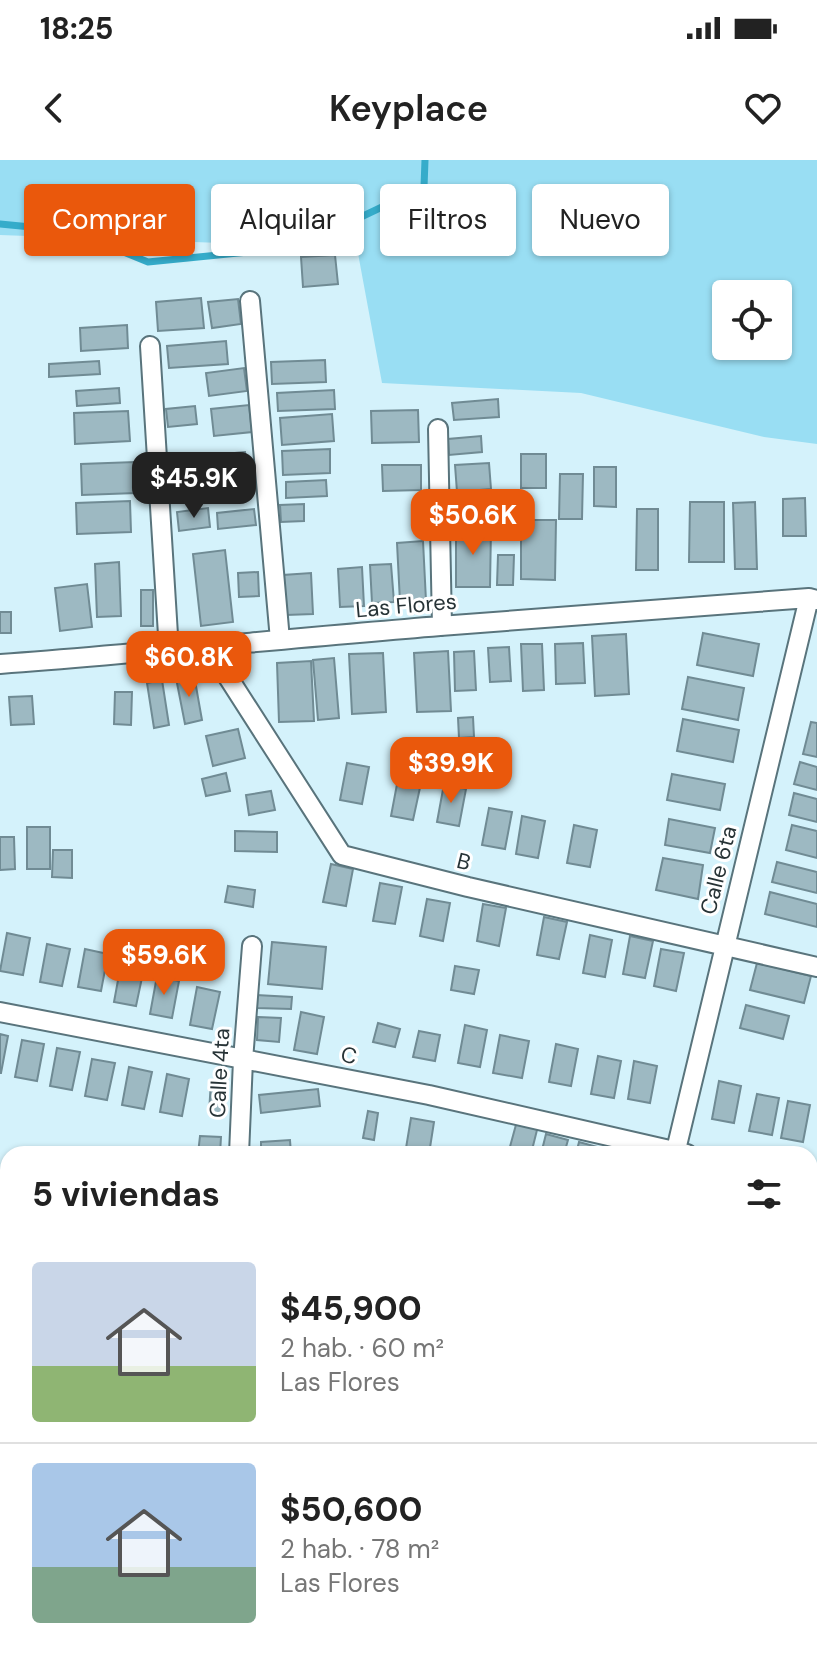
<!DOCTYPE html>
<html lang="es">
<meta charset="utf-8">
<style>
:root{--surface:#fff;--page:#f2f2f2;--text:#222;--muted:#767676;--line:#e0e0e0;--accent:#ea580c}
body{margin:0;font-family:"DM Sans",sans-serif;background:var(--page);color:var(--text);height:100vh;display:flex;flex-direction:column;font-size:30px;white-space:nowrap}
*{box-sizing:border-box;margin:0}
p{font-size:26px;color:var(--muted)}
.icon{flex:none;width:44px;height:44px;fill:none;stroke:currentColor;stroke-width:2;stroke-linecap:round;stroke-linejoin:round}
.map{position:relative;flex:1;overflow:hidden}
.details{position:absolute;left:0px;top:986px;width:818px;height:512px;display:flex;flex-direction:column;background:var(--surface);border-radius:24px 24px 0 0;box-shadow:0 2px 6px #0004}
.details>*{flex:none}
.banner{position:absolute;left:24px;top:24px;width:770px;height:72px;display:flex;gap:16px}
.buttons{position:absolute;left:712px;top:120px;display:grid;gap:16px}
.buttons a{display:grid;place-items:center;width:80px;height:80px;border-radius:8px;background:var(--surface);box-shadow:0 2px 6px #0004;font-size:40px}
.price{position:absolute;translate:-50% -68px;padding:0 18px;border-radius:16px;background:var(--accent);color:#fff;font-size:26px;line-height:52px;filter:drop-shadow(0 2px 4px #0008)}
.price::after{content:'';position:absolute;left:50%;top:48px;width:24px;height:18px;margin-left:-12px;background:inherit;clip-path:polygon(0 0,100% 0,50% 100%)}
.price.current{background:#222;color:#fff}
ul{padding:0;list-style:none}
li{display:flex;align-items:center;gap:24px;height:200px;padding:0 32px}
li+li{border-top:2px solid var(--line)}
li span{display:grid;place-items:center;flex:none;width:224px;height:160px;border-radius:8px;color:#555}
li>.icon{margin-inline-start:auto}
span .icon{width:96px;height:96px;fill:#fffc;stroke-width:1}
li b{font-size:34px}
h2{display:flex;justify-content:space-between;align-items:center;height:96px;padding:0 32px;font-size:34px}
.pill{padding:0 28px;border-radius:8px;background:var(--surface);box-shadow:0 2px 6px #0004;font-size:28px;line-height:72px}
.pill.current{background:var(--accent);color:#fff}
.status{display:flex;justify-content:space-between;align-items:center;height:56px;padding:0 40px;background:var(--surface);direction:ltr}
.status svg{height:22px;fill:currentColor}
header{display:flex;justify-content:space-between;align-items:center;height:104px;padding:0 32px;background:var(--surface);font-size:36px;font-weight:600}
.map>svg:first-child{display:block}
.green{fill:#99def3;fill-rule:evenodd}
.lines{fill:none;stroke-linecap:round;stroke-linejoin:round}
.stream{stroke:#35acca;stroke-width:7}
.building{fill:#9db9c2;stroke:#708b94;stroke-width:2}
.street-casing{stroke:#59747c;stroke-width:22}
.street{stroke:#fff;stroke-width:18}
.labels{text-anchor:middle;stroke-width:6;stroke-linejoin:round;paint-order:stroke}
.street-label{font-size:22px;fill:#273336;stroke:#fff}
</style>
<div class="status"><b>18:25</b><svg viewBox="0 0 49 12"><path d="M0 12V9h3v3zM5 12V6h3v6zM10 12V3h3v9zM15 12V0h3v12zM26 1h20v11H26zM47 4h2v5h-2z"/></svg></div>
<header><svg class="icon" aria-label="back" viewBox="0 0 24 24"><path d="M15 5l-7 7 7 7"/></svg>Keyplace<svg class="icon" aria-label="heart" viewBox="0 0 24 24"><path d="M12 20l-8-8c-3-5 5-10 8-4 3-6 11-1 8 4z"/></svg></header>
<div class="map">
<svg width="817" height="1498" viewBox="0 0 817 1498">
<rect width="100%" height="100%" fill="#d4f2fb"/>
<path class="green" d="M0,0H817V284L764,277L581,233L382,223L357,88L0,75ZM726,134H778V186H726Z"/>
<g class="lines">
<path class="stream" d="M0,64L72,71L148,102L298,87L424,27L425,0"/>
</g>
<path class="building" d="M335,95L338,124L303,127L301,97Z
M201,138L204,168L158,171L156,142Z
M238,139L241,164L212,168L208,142Z
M127,165L128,188L81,191L80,168Z
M226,181L228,204L169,208L167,186Z
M325,200L326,222L272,224L271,202Z
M99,201L100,214L49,217V204Z
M244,208L247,231L209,236L206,213Z
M119,228L120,243L77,246L76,231Z
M334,230L335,249L278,251L277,233Z
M498,239L499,257L454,260L452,243Z
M249,245L252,272L214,276L211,249Z
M195,246L197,264L168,267L166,249Z
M418,250L419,282L372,283L371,251Z
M128,251L130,281L75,284L74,253Z
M332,254L334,281L282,285L280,258Z
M481,276L482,292L449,295L448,279Z
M330,289V313L283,315L282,291Z
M245,292L246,303L214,307L213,295Z
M521,294H546V328H521Z
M135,302L136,333L82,335L81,304Z
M489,303L491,329L457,332L455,305Z
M382,305H421V330L383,331Z
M594,307H616V347L594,346Z
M248,312L251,338L222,341L218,316Z
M560,314H583L582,359H559Z
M204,318L205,328L177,332L176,321Z
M326,320L327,336L286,338V322Z
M805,338L806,376H783V339Z
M130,341L131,372L77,374L76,343Z
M690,342H724V402H689Z
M755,342L757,409H735L733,343Z
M304,344V361L281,362L280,345Z
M208,348L210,367L179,371L177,352Z
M254,349L256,365L218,369L217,353Z
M637,349H658V410H636Z
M521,360H556L555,420L521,419Z
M456,367L491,368L490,427H456Z
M423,381L426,441L400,442L397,383Z
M225,390L233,462L201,466L193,394Z
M498,395H514L513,425H497Z
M119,402L121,456L97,457L95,404Z
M391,404L394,442L372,443L370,405Z
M362,407L364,446L340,447L338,409Z
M258,412L259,436L239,437L238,413Z
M311,413L313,454L286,455L283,415Z
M87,424L92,467L60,471L55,428Z
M141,430H153V466H141Z
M0,452H11V473H0Z
M703,473L759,484L753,516L697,505Z
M626,474L629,534L595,536L592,476Z
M583,483L585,523L556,524L555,484Z
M521,484H542L544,530L523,531Z
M509,487L511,521L490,522L488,488Z
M448,491L451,551L417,552L414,493Z
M474,491L476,530L455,531L454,492Z
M383,493L386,552L352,554L349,494Z
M334,498L339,558L318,560L313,500Z
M311,501L314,561L279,562L277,503Z
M194,515L202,560L185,564L176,518Z
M688,517L744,528L738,560L682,549Z
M162,520L169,565L154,568L147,523Z
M115,532H132L131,565L114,564Z
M32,536L34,564L11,565L9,537Z
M473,557L474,577L459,578L458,558Z
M683,559L739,570L733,602L677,591Z
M811,562L817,563V597L803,594Z
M238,569L245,598L213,606L206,576Z
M800,602L817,607V630L794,624Z
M347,603L369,607L362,644L340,640Z
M226,613L230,631L206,636L202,619Z
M672,614L725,624L720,650L667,640Z
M398,619L421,623L413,660L391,656Z
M444,624L466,629L459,666L437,662Z
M271,631L275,650L249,655L246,635Z
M794,633L817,639V662L789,655Z
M489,648L512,652L505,689L482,685Z
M522,656L545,661L538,698L516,694Z
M669,659L715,668L710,693L665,685Z
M574,665L597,670L590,707L567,703Z
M792,665L817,671V698L786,690Z
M27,667H50V709H27Z
M235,671L277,672V692L235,691Z
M0,677H14L15,709L0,710Z
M53,690H72V718L52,717Z
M663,698L703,705L698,739L656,730Z
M777,702L817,712V733L772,722Z
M331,704L353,709L346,746L323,742Z
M380,723L402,727L395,764L373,761Z
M228,726L255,730L253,747L225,742Z
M770,732L817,744V767L765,754Z
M427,739L450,743L443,781L420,776Z
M483,744L506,748L499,786L477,781Z
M544,757L567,762L559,799L537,795Z
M7,773L30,778L23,815L0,811Z
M590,775L612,780L605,817L583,813Z
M630,776L653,781L645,818L623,814Z
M272,782L326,787L322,829L268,824Z
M47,784L70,789L62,826L40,822Z
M85,789L108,794L101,831L78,827Z
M661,789L684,793L676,831L654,826Z
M757,803L811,816L804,843L750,830Z
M121,804L144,808L136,846L114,842Z
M455,806L479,810L474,834L451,830Z
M157,816L179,821L172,858L150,854Z
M197,827L220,832L212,869L190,865Z
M256,835L292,837L291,849L256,848Z
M746,845L789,856L783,879L740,868Z
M301,852L324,857L317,894L294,890Z
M258,857L281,858L279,882L257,880Z
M378,863L400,869L395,887L373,882Z
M465,865L487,870L480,907L458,903Z
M419,871L440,875L435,901L413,897Z
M0,874L8,876L1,913H0Z
M500,875L529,881L522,918L493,913Z
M22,880L44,884L37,921L15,917Z
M556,884L578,889L571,926L549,922Z
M57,888L80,892L72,930L50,926Z
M598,896L621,901L614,938L591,934Z
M92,899L115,903L107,940L85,936Z
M634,901L657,906L650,943L628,939Z
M129,907L152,912L144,949L122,945Z
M167,914L189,919L182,956L160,952Z
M211,921L224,922L222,954L209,953Z
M719,921L741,926L734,963L712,959Z
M318,929L320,946L261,953L259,935Z
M757,934L779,938L772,975L749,971Z
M788,941L810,945L803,982L781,978Z
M368,951L378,953L374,980L363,978Z
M411,958L434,962L429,994H405Z
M517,961L538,966L531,994H508Z
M546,974L568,980L564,994H541Z
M200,976L221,977L220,994H198Z
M290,980L291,994H261V982Z
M579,982L608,990L607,994H576Z
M0,1015L8,1017V1072L6,1080L0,1079Z
M810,1056L817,1057V1096L810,1095Z
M810,1324H817V1419H810Z
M122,1490H179V1497Z
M229,1490H264V1498H229Z
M478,1490H547L559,1491L558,1498H478Z
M631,1490H661V1498H630Z
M687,1490H744L743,1498H686Z"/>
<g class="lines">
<defs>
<path id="street" d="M250,141L280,480
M150,186L169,491
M438,269L442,466
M208,486L342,695L468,727L817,807
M0,504C147,493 293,478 440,466C563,456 686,448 809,438L817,440
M0,852L429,935L687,994
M239,994L243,900L252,786
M675,994L809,438
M810,1026L817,1027
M0,1094L8,1096
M810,1299L817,1300
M213,1498V1490
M599,1498L600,1490"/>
</defs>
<use href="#street" class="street-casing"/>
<use href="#street" class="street"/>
</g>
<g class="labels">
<g class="street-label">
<text transform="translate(406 445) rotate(-5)" y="8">Las Flores</text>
<text transform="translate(464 701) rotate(14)" y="8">B</text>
<text transform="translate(718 710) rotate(-76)" y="8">Calle 6ta</text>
<text transform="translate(349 895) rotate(11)" y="8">C</text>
<text transform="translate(219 913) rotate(-87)" y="8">Calle 4ta</text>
</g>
</g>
</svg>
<div class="buttons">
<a><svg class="icon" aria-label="locate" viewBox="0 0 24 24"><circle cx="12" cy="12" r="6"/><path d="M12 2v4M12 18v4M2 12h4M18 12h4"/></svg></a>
</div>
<b class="price current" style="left:194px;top:360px">$45.9K</b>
<b class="price" style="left:473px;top:397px">$50.6K</b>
<b class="price" style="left:189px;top:539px">$60.8K</b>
<b class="price" style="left:451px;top:645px">$39.9K</b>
<b class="price" style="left:164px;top:837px">$59.6K</b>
<div class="banner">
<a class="pill current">Comprar</a>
<a class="pill">Alquilar</a>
<a class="pill">Filtros</a>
<a class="pill">Nuevo</a>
</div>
<section class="details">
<h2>5 viviendas<svg class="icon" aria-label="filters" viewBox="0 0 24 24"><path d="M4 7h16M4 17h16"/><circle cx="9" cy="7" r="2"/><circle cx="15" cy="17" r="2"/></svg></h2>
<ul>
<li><span style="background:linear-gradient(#c9d6e8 65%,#8fb573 0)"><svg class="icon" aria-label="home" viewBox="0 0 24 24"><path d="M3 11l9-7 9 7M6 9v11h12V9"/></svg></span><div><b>$45,900</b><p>2 hab. · 60 m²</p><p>Las Flores</p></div></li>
<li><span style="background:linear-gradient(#a9c7e8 65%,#7fa58c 0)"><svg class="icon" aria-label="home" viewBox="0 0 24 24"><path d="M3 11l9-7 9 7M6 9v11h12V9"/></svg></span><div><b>$50,600</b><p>2 hab. · 78 m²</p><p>Las Flores</p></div></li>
</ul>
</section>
</div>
